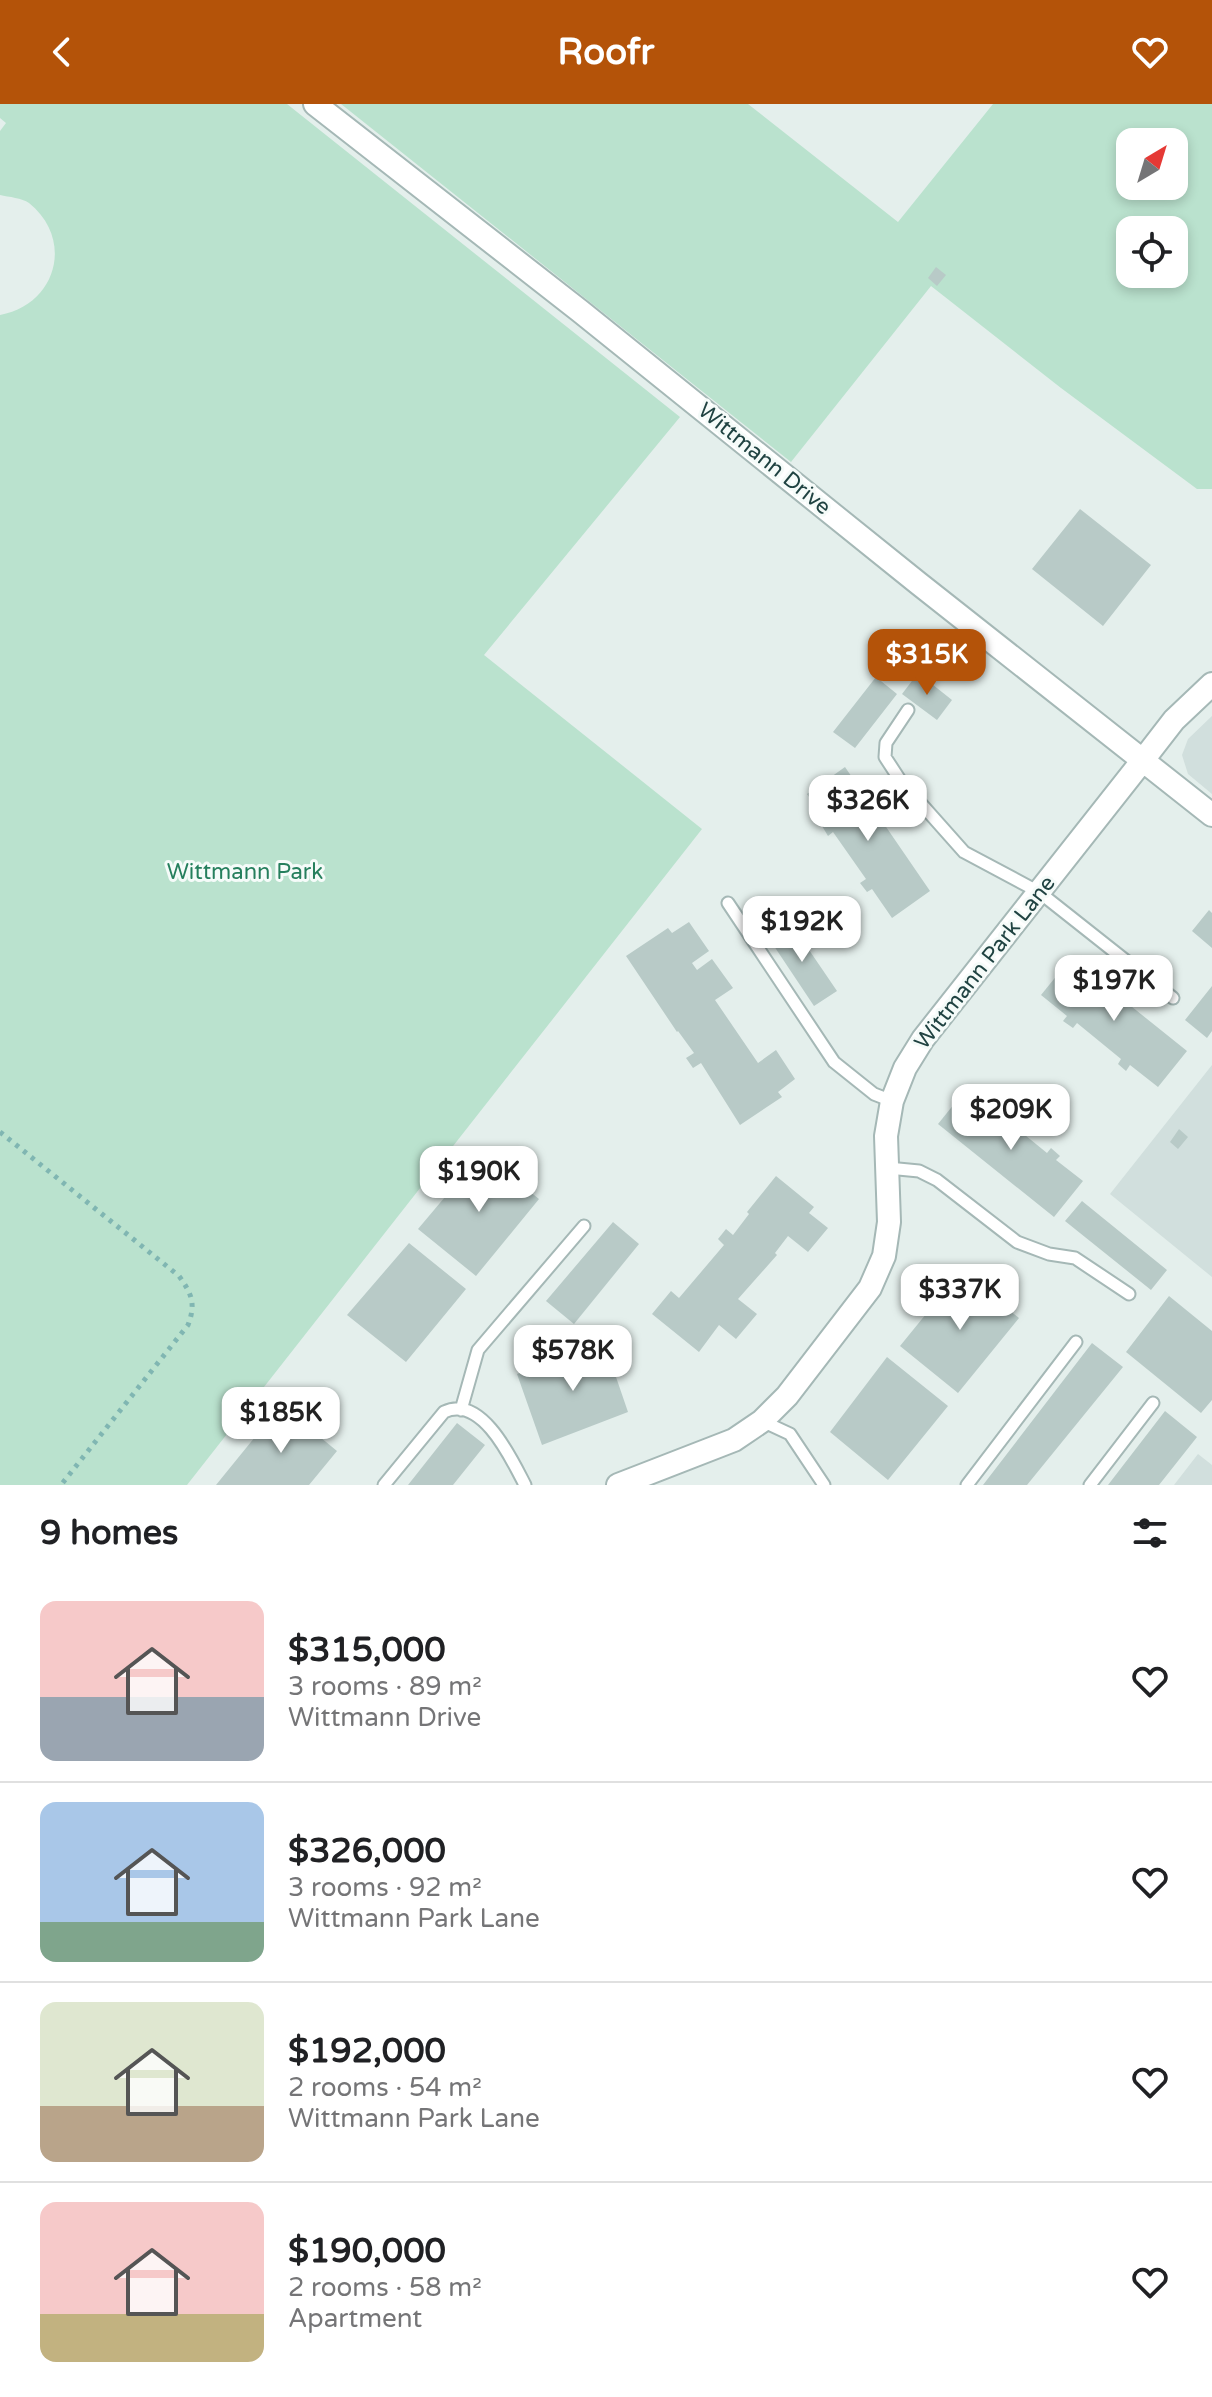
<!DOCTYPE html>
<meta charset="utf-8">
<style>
:root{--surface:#fff;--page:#f6f6f6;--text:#202124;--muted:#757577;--line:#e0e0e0;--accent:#b45309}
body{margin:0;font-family:"Varela Round",sans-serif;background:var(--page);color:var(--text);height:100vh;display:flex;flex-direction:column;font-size:30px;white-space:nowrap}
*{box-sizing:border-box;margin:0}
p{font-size:26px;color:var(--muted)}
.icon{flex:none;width:44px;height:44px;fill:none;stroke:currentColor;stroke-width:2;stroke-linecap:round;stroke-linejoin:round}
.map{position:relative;height:1381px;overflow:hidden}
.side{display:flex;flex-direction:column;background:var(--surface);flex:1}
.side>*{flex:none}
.needle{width:52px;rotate:38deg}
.controls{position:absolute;left:1116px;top:24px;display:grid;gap:16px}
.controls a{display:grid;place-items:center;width:72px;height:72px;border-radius:16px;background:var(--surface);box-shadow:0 4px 12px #0003;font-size:40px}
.price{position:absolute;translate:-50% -68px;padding:0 18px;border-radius:16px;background:#fff;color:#222;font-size:26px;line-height:52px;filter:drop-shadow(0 2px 4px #0008)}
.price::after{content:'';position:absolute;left:50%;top:48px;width:24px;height:18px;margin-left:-12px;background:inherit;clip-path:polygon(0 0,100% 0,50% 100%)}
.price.active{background:var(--accent);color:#fff}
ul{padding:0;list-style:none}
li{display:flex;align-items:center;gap:24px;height:200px;padding:0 40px}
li+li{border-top:2px solid var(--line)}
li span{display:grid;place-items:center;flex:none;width:224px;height:160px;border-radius:16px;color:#555}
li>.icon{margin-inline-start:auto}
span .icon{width:96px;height:96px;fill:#fffc;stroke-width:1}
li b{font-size:34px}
h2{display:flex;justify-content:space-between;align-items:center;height:96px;padding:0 40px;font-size:34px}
header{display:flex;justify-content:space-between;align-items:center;height:104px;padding:0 40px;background:var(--accent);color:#fff;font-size:36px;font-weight:800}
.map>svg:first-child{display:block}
.built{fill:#d1dfdd}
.green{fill:#bae2ce;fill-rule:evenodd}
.building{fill:#b8cac7}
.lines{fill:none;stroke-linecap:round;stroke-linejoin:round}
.service-casing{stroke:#a5b8b6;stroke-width:15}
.minor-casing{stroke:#a5b8b6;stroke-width:26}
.path{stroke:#80b6b2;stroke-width:5;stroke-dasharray:4 6;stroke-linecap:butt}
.service{stroke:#fff;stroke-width:11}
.minor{stroke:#fff;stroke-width:22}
.labels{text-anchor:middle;stroke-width:6;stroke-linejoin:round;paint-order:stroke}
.street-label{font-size:22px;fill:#204342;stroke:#f5fbf9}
.park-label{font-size:22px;fill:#257f5d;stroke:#f5fbf9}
</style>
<header><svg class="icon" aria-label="back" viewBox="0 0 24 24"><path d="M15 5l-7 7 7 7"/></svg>Roofr<svg class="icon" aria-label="heart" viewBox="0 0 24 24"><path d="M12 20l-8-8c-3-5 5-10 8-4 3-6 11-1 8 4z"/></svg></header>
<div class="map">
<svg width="1212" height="1381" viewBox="0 0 1212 1381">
<rect width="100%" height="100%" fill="#e4efec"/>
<path class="built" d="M1212,612V690L1188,670L1182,651L1188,635Z
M1212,961V1173L1110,1090Z
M1198,1350L1212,1361V1381H1174Z"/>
<path class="green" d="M0,0H287L680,313L484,551L702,725L187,1381H0V211C56,201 75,136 29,99C22,94 9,93 0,91V27L6,19L0,14Z
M341,0H748L898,118L993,0H1212V385H1197L1061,284L931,182L791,358ZM1130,38H1174V82H1130ZM1130,126H1174V170H1130Z"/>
<path class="building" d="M936,163L946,171L937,182L928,174Z
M1080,405L1151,461L1103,522L1032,465Z
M918,569L952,596L937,616L902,590Z
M876,573L897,590L855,644L833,628Z
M845,663L930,787L892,814L872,785L867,788L860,779L866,775L833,728L828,732L822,722L827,719L807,690Z
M1209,806L1212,809V844L1192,827Z
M689,818L709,847L692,859L697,866L712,855L733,884L715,896L758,959L776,946L795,975L778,988L782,993L740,1021L701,959L693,964L686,954L694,949L678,927L677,928L626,852L668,824L672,829Z
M790,818L837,887L814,902L768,833Z
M1071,854L1187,947L1158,983L1130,961L1126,967L1118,960L1121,955L1077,919L1073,924L1063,917L1067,912L1041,891Z
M1212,882V927L1207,934L1185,916Z
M967,984L994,1006L998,1001L1006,1008L1003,1013L1047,1049L1051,1044L1060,1052L1056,1056L1083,1077L1054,1113L938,1020Z
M1179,1025L1188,1033L1178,1045L1170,1038Z
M482,1049L539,1095L476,1172L418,1125Z
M776,1072L814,1103L809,1109L828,1124L808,1148L788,1132L775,1149L777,1151L738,1195L757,1210L736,1235L719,1221L699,1248L652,1210L671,1187L679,1194L724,1141L718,1135L726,1125L733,1131L749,1110L747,1108Z
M1082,1097L1167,1166L1151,1186L1065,1117Z
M613,1118L639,1140L574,1220L546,1197Z
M409,1139L466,1185L406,1258L347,1211Z
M961,1167L1019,1214L958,1289L900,1242Z
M1169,1192L1212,1227V1296L1201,1309L1126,1248Z
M604,1238L628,1308L542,1341L517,1270Z
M1092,1239L1123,1263L1027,1381H983Z
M887,1253L948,1302L888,1376L830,1328Z
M281,1301L337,1347L309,1381H216Z
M1165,1307L1197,1333L1159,1381H1108Z
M457,1319L485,1341L453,1381H408Z"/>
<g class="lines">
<defs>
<path id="service" d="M908,606L886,639L885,653L900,676L964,748L1039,788L1173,894
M728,799L834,958L874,990L892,997
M888,1064L919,1067L937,1076L1017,1138L1049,1150L1075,1154L1129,1190
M461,1306L478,1246L584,1122
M762,1317L790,1330L824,1381
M384,1381L444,1308C482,1290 512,1356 525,1381
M967,1381L1076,1238
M1090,1381L1153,1299"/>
<path id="minor" d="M315,0L580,207L918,479L1212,711
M618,1381L734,1336L762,1317L787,1292L870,1184L884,1152L889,1118L886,1032L892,997L905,964L923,935L1143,656L1174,616L1212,580"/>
</defs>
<use href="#service" class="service-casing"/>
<use href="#minor" class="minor-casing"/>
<path class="path" d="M0,1028L179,1172C192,1190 196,1200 188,1221L61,1381"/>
<use href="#service" class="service"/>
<use href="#minor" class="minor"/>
</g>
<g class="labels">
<g class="street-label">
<text transform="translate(765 354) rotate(39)" y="8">Wittmann Drive</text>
<text transform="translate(984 858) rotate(-52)" y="8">Wittmann Park Lane</text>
</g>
<g class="park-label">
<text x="245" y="775">Wittmann Park</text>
</g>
</g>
</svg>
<div class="controls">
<a><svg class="needle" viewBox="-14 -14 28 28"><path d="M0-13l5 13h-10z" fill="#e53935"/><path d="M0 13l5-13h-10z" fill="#757577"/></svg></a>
<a><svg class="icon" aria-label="locate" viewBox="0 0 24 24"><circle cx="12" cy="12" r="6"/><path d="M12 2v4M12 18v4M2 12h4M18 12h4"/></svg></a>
</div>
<b class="price active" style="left:927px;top:593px">$315K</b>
<b class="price" style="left:868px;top:739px">$326K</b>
<b class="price" style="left:802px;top:860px">$192K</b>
<b class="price" style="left:1114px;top:919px">$197K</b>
<b class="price" style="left:1011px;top:1048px">$209K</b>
<b class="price" style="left:479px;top:1110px">$190K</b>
<b class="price" style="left:960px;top:1228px">$337K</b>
<b class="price" style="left:573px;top:1289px">$578K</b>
<b class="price" style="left:281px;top:1351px">$185K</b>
</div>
<section class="side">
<h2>9 homes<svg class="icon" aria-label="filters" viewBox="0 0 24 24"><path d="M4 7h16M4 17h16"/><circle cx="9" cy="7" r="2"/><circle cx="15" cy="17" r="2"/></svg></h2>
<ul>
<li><span style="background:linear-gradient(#f6c9c9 60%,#9aa5b1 0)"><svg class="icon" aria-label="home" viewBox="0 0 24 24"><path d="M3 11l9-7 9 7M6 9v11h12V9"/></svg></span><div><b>$315,000</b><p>3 rooms · 89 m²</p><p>Wittmann Drive</p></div><svg class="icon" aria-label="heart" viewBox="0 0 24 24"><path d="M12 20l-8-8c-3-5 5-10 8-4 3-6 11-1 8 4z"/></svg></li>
<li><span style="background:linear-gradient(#a9c7e8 75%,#7fa58c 0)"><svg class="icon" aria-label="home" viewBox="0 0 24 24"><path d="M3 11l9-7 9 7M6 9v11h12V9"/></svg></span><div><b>$326,000</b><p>3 rooms · 92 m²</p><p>Wittmann Park Lane</p></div><svg class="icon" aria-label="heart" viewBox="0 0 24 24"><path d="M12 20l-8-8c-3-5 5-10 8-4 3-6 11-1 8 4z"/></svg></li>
<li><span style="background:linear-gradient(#dfe7d0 65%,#b9a48a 0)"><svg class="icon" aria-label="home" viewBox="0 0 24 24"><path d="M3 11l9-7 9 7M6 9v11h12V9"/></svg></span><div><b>$192,000</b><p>2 rooms · 54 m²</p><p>Wittmann Park Lane</p></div><svg class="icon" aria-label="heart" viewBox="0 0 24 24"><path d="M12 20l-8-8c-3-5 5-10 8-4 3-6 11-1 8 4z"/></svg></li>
<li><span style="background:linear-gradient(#f6c9c9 70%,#c2b280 0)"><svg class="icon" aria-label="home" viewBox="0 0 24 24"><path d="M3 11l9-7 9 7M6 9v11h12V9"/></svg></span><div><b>$190,000</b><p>2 rooms · 58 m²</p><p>Apartment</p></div><svg class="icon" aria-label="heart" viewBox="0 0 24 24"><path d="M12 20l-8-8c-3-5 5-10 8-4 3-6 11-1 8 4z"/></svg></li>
</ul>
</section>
